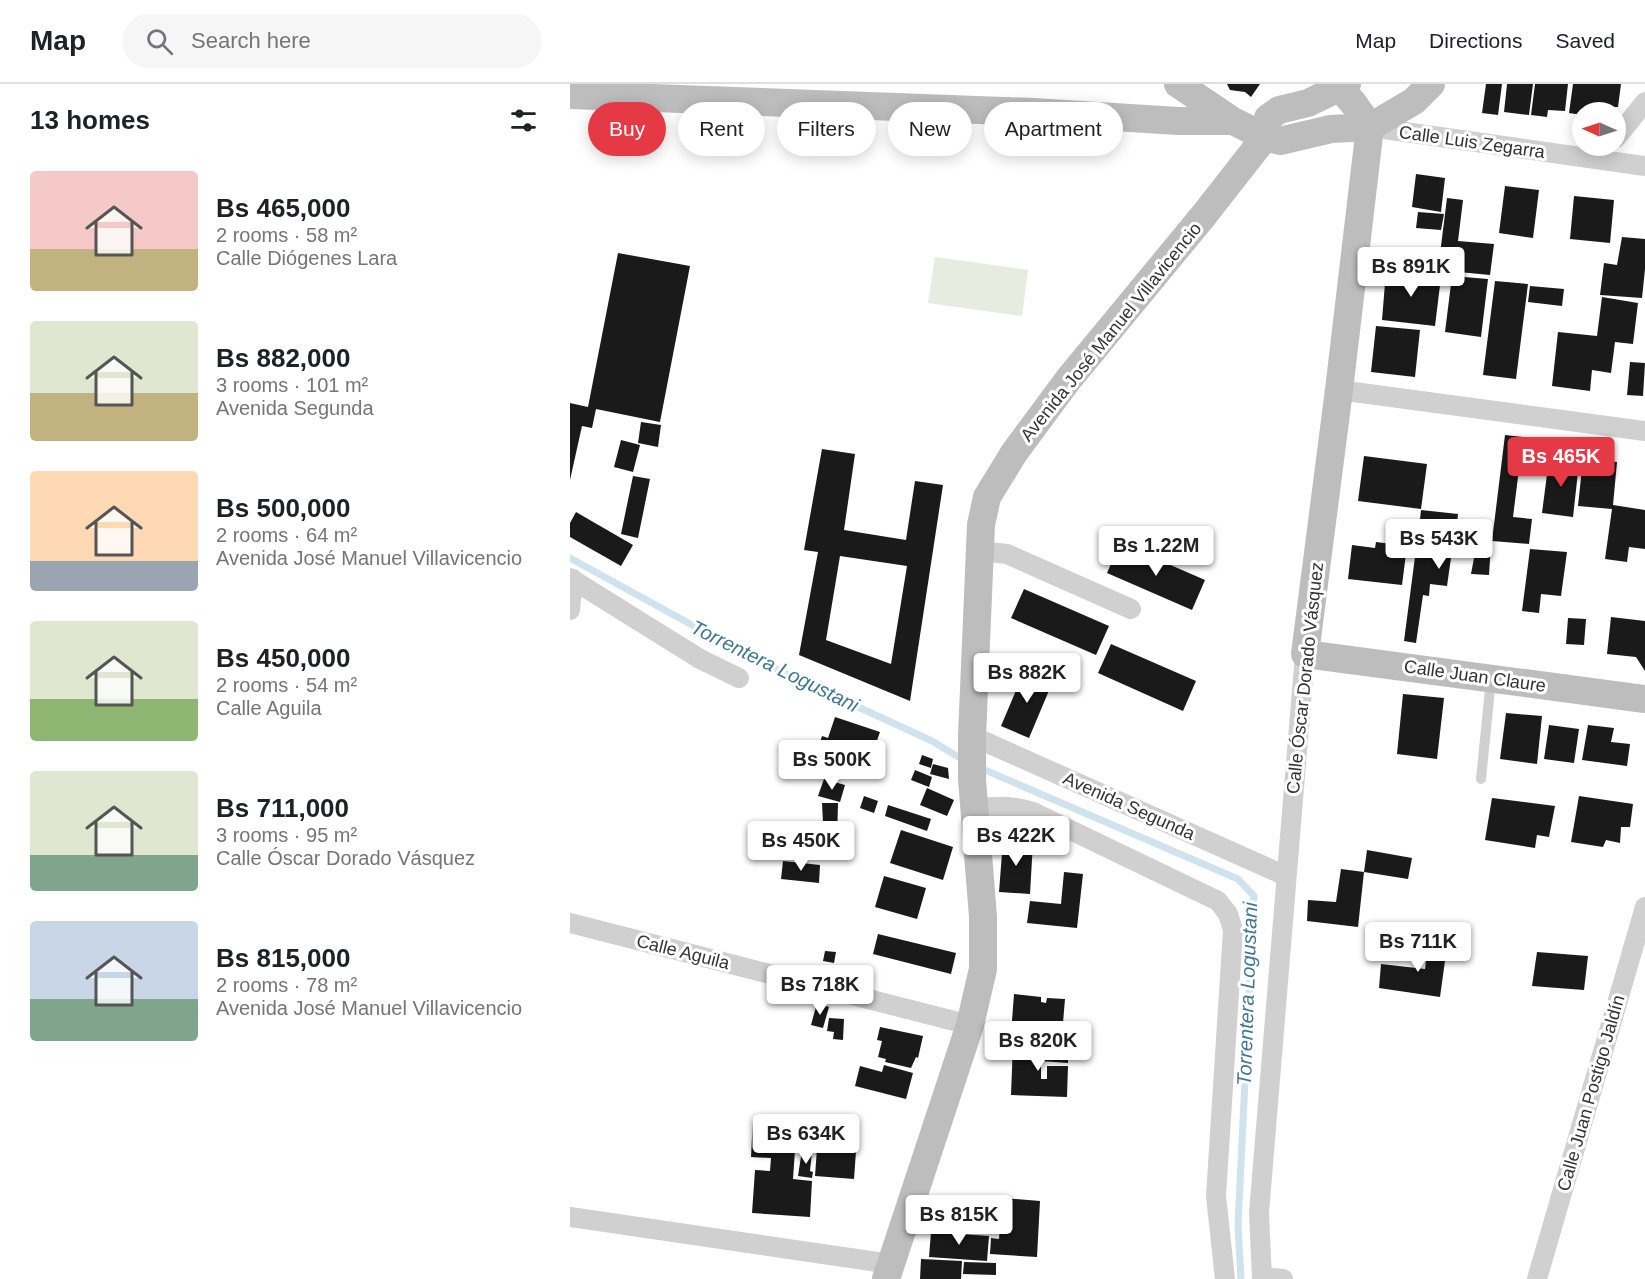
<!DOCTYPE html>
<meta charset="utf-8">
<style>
:root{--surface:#fff;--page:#f6f6f6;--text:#202124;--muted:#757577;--line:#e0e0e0;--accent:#e63946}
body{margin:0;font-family:Arial,sans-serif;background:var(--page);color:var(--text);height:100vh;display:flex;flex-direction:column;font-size:22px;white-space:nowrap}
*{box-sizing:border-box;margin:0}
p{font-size:20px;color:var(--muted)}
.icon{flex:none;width:33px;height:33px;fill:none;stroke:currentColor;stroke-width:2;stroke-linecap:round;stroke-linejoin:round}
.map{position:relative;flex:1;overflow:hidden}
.panel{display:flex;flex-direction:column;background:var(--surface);width:570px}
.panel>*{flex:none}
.top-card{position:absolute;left:18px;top:18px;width:570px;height:54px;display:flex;gap:12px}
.needle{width:39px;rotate:273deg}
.tools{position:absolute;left:1002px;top:18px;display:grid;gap:12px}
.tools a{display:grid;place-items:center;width:54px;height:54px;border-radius:50%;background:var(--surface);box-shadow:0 3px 15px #0003;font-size:30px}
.price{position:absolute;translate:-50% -51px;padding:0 14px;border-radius:6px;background:#fff;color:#222;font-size:20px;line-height:39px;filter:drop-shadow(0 2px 3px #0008)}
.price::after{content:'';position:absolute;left:50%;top:36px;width:18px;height:14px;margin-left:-9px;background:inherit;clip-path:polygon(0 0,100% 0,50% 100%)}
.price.current{background:var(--accent);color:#fff}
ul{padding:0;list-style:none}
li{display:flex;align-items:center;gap:18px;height:150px;padding:0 30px}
li span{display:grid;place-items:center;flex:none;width:168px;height:120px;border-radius:6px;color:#555}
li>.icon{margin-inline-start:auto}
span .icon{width:72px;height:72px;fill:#fffc;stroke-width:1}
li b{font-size:26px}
h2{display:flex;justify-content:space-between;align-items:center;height:72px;padding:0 30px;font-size:26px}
.chip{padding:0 21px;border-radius:27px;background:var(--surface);box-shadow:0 3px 15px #0003;font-size:21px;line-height:54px}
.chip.current{background:var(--accent);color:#fff}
header{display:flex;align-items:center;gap:36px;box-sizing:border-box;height:84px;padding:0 30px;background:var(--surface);border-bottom:2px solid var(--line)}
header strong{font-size:28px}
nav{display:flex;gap:33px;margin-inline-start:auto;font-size:21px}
.search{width:420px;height:54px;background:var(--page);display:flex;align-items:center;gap:15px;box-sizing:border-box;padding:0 21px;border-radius:33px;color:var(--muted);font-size:22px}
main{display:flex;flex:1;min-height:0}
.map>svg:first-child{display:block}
.green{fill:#e6ecdf}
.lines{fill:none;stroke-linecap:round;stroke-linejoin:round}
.stream{stroke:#cfe2ee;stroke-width:7}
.building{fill:#1a1a1a;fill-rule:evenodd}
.lane{stroke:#d0d0d0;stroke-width:10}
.street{stroke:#d0d0d0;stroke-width:20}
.secondary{stroke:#bdbdbd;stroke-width:28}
.labels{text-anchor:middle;stroke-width:6;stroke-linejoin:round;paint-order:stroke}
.street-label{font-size:18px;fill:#333;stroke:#fff}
.water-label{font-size:20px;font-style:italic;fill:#3f7597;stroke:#fff}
</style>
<header>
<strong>Map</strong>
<div class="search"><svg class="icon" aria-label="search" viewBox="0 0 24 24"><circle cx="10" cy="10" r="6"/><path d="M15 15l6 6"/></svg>Search here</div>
<nav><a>Map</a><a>Directions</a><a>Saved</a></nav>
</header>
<main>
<section class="panel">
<h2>13 homes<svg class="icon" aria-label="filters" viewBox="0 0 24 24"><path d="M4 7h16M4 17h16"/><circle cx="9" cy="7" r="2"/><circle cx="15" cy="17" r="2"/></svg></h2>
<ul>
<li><span style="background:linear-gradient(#f6c9c9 65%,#c2b280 0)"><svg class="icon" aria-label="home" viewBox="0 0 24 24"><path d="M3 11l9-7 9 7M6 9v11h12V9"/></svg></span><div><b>Bs 465,000</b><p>2 rooms · 58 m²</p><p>Calle Diógenes Lara</p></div></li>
<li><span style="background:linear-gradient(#dfe7d0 60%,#c2b280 0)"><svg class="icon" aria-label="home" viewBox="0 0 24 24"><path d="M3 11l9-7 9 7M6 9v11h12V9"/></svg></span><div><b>Bs 882,000</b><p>3 rooms · 101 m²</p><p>Avenida Segunda</p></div></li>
<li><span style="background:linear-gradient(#ffd9b3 75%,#9aa5b1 0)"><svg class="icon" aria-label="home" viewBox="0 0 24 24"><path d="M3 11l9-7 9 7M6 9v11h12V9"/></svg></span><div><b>Bs 500,000</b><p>2 rooms · 64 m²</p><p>Avenida José Manuel Villavicencio</p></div></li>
<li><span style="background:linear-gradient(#dfe7d0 65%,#8fb573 0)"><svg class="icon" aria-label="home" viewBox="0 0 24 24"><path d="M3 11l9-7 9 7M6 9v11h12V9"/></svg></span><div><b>Bs 450,000</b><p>2 rooms · 54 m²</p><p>Calle Aguila</p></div></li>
<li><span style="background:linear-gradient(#dfe7d0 70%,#7fa58c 0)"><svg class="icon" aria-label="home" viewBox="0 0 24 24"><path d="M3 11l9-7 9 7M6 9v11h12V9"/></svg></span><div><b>Bs 711,000</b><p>3 rooms · 95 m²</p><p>Calle Óscar Dorado Vásquez</p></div></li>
<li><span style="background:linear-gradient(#c9d6e8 65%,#7fa58c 0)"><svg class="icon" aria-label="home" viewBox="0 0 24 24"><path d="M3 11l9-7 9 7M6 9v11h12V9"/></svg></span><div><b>Bs 815,000</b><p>2 rooms · 78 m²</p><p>Avenida José Manuel Villavicencio</p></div></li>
</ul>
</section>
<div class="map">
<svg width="1075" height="1195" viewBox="0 0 1075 1195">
<rect width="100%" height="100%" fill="#fff"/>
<path class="green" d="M365,173L458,186L452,232L358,219Z"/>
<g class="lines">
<path class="stream" d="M0,474L184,575L362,657L395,677
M408,683L668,795L684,812L668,1141L671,1195"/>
</g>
<path class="building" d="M657,0H690L681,13L675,8L660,6Z
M916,0H932L928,31L912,29Z
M937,0H963L959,31L934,28Z
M965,0H998L995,27L978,26L977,33L961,31Z
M1003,0H1051L1048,23H1038L1037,28H1012V31L999,29Z
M846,90L875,94L871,128L842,123Z
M935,102L969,106L963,154L929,149Z
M1004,112L1044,116L1040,159L1000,155Z
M877,114L893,116L888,157L924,160L920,191L868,186Z
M848,128L874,130L871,146L846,144Z
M1052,153L1075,155V185L1072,214L1030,211L1034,179L1047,181Z
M818,164L868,169L866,187L817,182Z
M48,169L120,182L90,338L26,325L22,344L12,342L0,396V319L18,323Z
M816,187L871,193L865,242L812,236Z
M882,192L918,195L911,253L875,248Z
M925,197L958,200L946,295L913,291Z
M960,202L994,205L992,222L958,218Z
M1032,213L1068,219L1063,260L1045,258L1041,289L1022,286L1020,307L982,302L988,248L1027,252Z
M806,242L850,246L845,293L801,288Z
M1060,278L1075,279L1073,312L1057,311Z
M71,338L91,341L88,363L68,359Z
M935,351L953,353L943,433L962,435L959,460L922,457Z
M51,356L70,361L63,388L44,383Z
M252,365L285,370L274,446L336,456L345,397L373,401L340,617L229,571L248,468L234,466ZM270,472L337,482L321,580L256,556Z
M794,372L857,380L851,425L788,417Z
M979,375L1009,379L1003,433L972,429Z
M1013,375L1047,378L1043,421L1075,426V465L1059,463L1057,478L1035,475L1042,425L1008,422Z
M63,392L80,395L68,454L51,450Z
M851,426L888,430L886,449L849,445Z
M6,428L63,461L51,482L0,453V439Z
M848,450L921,459L919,491L901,490L904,474L883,472V460L877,502L860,500L859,512L853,511L846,559L834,557Z
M806,458L837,462L832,501L778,495L782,461L805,464Z
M550,459L635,496L622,526L537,489Z
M960,465L997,468L991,512L971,510L969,529L952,527Z
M454,505L539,542L526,571L441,534Z
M1041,533L1075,537V587L1066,573L1037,570Z
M998,534L1016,535L1014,561L996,560Z
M541,560L626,597L613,627L528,589Z
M455,585L483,597L459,654L431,642Z
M833,610L874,614L867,675L827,670Z
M936,629L972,632L967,680L930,675Z
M265,633L310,648L303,668L300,667L297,674L304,676L302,683L248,665L252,652L258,654Z
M979,641L1009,645L1004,679L974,675Z
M1018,641L1044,644L1041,658L1060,660L1057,682L1012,676Z
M352,671L363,675L361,684L349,680Z
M363,680L378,684L379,695L360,690Z
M345,686L362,693L359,703L341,696Z
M254,695L275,701L270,718L248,712Z
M357,704L384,716L377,732L350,721Z
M294,712L308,717L304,729L290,724Z
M1009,712L1063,720L1060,743H1051L1050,759L1036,756L1033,763L1001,758Z
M922,714L985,722L979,753L967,751L965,764L915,756Z
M252,719H268L267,757L254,758Z
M318,721L361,735L357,747L315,732Z
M331,746L383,763L373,796L320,779Z
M433,756L463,758L460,810L429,808Z
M797,766L842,774L838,795L794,788Z
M213,777L250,781L249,799L211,795Z
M771,785L794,788L788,843L737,837L738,816L766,818Z
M494,788L513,790L507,844L457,839L460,817L491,820Z
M314,792L356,804L347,835L305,823Z
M308,850L386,869L381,890L303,870Z
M859,853L878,855L870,913L809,904L811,880L855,885Z
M255,867L266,868L264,879L253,877Z
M967,868L1018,872L1014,906L962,902Z
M444,910L471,913V918L476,919L477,914L495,915L493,939H498L496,960L453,956V951L441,950Z
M247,919L259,923L253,944L241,941Z
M259,934L274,935L273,956L263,955L264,948L257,947Z
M310,943L353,952L348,974L346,973L341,984L315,978L316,975L308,973L312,957L307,956Z
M443,959H461L460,965L498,966V979L471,977V995H477V982H498L497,1013L441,1011Z
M314,981L343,989L336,1015L285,1002L290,982L312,988Z
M183,1034L227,1037L223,1095L242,1097L240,1133L182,1129L185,1086L200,1087L201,1074L181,1073Z
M248,1050L287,1053L284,1095L245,1092Z
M232,1066L242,1067L240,1087L243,1088L242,1094L228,1092Z
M432,1114L470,1117L467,1173L420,1170L421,1154L429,1155Z
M373,1119L430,1122L429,1142L425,1141L424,1150L371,1148Z
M361,1148L419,1152L417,1177L359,1173Z
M351,1175L392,1177L391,1195H350Z
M394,1178L426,1179V1191L393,1190Z"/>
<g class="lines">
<path class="lane" d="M911,695L921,595"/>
<path class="street" d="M800,43L1075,82
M1046,54L1075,18
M769,306L1075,347
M410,467L437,470L561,525
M0,494L130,575L169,594
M0,526L3,495
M402,652L716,792
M405,725C426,722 442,721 463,728L648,817L658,830L663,846L646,1112L655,1195
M0,839L400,941
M0,1133L321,1180
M693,1193L713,1195
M692,1195L689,1129L735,570
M967,1195L1075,823"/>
<path class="secondary" d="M608,0L663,37L695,53L710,57L761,45L800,43L844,17L861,0
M771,5L784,20L800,43L769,306L735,570L1075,615
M0,11L464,28L608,37H663
M316,1195L400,941L413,885V833L402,695V652L411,441L417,413L444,369L498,296L634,131L695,53L698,34L709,26L738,19L777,0"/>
</g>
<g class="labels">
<g class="street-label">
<text transform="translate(902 58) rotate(8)" y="6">Calle Luis Zegarra</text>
<text transform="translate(541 248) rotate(-51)" y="6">Avenida José Manuel Villavicencio</text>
<text transform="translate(905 592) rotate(8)" y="6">Calle Juan Claure</text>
<text transform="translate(735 594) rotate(-84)" y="6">Calle Óscar Dorado Vásquez</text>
<text transform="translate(559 722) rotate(24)" y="6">Avenida Segunda</text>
<text transform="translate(113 868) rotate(14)" y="6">Calle Aguila</text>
<text transform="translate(1021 1009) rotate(-74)" y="6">Calle Juan Postigo Jaldín</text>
</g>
<g class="water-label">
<text transform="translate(205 582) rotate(26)" y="7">Torrentera Logustani</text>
<text transform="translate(677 910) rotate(-88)" y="7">Torrentera Logustani</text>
</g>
</g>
</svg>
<div class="tools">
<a><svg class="needle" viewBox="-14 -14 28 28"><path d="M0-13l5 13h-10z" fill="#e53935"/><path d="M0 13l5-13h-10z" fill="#757577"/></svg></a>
</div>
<b class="price" style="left:841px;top:214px">Bs 891K</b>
<b class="price current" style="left:991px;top:404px">Bs 465K</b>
<b class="price" style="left:869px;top:486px">Bs 543K</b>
<b class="price" style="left:586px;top:493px">Bs 1.22M</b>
<b class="price" style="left:457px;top:620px">Bs 882K</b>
<b class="price" style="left:262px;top:707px">Bs 500K</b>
<b class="price" style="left:446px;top:783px">Bs 422K</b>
<b class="price" style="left:231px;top:788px">Bs 450K</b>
<b class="price" style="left:848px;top:889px">Bs 711K</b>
<b class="price" style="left:250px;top:932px">Bs 718K</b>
<b class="price" style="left:468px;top:988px">Bs 820K</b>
<b class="price" style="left:236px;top:1081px">Bs 634K</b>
<b class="price" style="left:389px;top:1162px">Bs 815K</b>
<div class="top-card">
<a class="chip current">Buy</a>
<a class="chip">Rent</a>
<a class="chip">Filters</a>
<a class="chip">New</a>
<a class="chip">Apartment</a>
</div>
</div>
</main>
